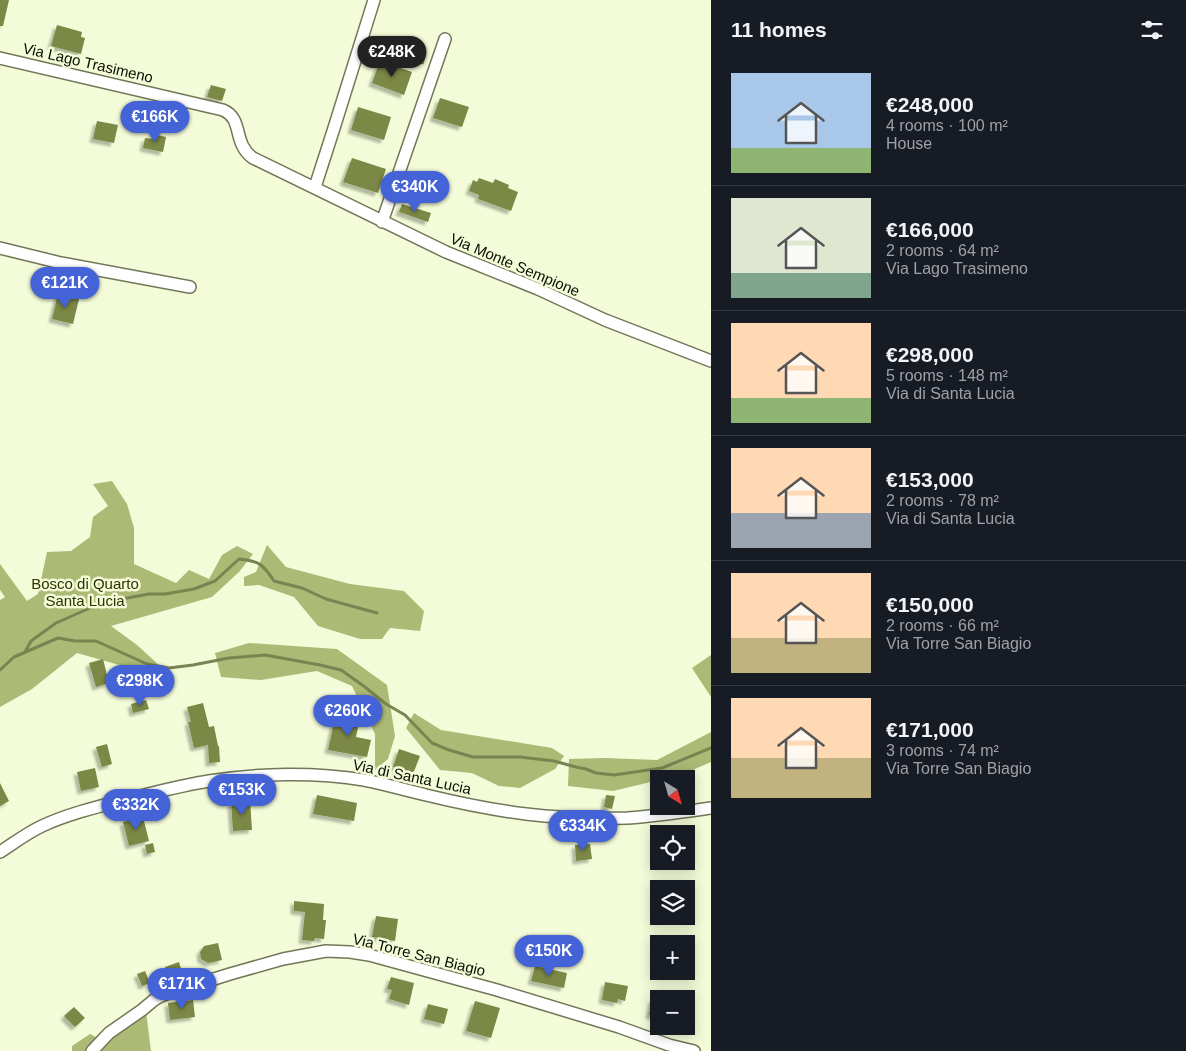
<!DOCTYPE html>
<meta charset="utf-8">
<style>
:root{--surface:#171b24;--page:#20242c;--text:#f1f3f6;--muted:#9ea1a6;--line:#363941;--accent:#4463d6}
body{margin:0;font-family:Arial,sans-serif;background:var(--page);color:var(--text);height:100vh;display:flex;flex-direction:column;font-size:19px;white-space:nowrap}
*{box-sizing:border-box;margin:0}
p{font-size:16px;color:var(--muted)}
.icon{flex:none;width:28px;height:28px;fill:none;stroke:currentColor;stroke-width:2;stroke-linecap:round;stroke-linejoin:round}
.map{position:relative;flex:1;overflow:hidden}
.panel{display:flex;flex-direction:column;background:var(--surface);width:475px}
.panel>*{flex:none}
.needle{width:32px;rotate:143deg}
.tools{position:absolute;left:650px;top:770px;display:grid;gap:10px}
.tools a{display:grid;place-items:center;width:45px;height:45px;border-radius:0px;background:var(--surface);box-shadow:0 2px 12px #0003;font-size:25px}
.price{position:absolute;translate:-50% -42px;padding:0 11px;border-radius:18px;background:var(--accent);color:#fff;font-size:16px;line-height:32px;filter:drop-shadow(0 1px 2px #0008)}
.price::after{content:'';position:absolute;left:50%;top:30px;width:15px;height:11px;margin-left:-8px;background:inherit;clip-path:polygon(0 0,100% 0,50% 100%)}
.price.on{background:#222;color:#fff}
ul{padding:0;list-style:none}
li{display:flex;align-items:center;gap:15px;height:125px;padding:0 20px}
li+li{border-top:1px solid var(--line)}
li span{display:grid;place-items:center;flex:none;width:140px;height:100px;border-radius:0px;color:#555}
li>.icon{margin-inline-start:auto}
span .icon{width:60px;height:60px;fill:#fffc;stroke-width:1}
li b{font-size:21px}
h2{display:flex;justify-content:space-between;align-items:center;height:60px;padding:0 20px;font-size:21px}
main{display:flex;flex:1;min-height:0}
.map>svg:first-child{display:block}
.forest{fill:#acba76}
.water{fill:#a9b773;stroke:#7a8451}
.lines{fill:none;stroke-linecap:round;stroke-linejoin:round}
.stream{stroke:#7a8451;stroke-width:3}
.building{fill:#7b8845;filter:url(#shadow)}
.minor-casing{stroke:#707858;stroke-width:14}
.minor{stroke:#fff;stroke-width:11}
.labels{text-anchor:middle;stroke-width:5;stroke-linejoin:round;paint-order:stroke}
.street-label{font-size:15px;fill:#0b0e03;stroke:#f3fbd8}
.park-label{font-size:15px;fill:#2c3400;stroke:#f3fbd8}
</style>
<main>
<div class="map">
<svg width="711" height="1051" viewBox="0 0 711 1051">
<defs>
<filter id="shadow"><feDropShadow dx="-3.5" dy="3.5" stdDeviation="1" flood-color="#0004"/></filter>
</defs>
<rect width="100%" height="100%" fill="#f3fbd8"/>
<path class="forest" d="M112,481L127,504L134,528V564L176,583L189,570L209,579L222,555L237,546L253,554L239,572L212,597L111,626L137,645L160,666L158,676L77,653L32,689L0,707V600L5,597L0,590V564L27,601L38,594L47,552L71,551L90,537L93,517L108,506L93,484Z
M267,545L286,567L350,584L404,591L424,611L420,631L390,628L382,639H360L318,626L294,597L259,585L244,586V577L256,572Z
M249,643L337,649L387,685L395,736L388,759L375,770V734L352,686L317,671L261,680L221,677L215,653Z
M711,655V697L692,668Z
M414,713L441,730L552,748L564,756L555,769L520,788L499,786L472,773L440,770L406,728Z
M711,732V762C694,769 678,779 659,779V780L613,791L568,786L569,759L605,758L657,760Z
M146,1011L151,1051H72V1046L90,1034L105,1042Z"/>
<path class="water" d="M406,50L425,57L423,64L404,58Z"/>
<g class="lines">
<path class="stream" d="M25,652L31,641L56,623L90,608L122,599L149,594H165L194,589L215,581L239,559C259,561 263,564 274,581L302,588L326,599L377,613
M0,670L14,657L58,638L75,641H96L147,664L169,668L193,665L229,658L265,655L320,665L341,670L365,687L386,704L405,715L432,743L449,750L473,757H520L554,761L576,767L586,769L596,773L614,775L662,768L711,748"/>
</g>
<path class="building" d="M0,0H9L3,26H0Z
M57,25L82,32L81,37L85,38L81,54L51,46Z
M380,61L412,72L404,95L372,83Z
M211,85L226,89L222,101L207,97Z
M440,98L469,107L462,127L433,118Z
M358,107L391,117L384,140L351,130Z
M97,121L118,125L114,143L93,139Z
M153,134L166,137L163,152L143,148L145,138L153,139Z
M352,158L386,169L378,193L343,182Z
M479,178L493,183L495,179L509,185L508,188L518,192L511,211L478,199L479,195L469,191L473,180L477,182Z
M402,204L431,213L428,222L399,212Z
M58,294L79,299L73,324L52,319Z
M103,659L109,683L96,687L89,663Z
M146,700L149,709L133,713L131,704Z
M203,703L209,727L214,726L218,746H219L220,762L209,763L208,745L194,748L188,722H191L187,707Z
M336,714L360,718L356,737L371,740L367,757L328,750Z
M107,744L112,764L102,767L96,747Z
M399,749L420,756L413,774L393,767Z
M95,768L99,787L81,791L77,772Z
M0,783L9,801L0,806Z
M317,795L357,803L354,821L313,814Z
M606,795L615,796L612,809L604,807Z
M250,800L252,830L233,831L231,802Z
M143,817L149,841L129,846L123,822Z
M153,843L155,852L147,854L145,845Z
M590,844L592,859L576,861L575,845Z
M294,901L324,904L323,920H326L324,939L315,938L314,941L302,940L305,912L294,911Z
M376,916L398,919L395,941L372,937Z
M218,943L222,960L208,963L201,959L200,952L204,946Z
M179,962L184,979L170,983L165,967Z
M535,966L567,973L564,988L531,981Z
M145,971L150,983L142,986L137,974Z
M391,977L414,983L409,1005L389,999L392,990L387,989Z
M605,982L628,986L625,1001L618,999L617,1003L602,1000Z
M652,999L659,1000V1018L649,1015Z
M193,1000L195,1017L170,1020L168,1003Z
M475,1001L500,1008L491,1038L466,1031Z
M428,1004L448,1009L444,1024L424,1019Z
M74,1007L85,1018L75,1027L64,1016Z"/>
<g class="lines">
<defs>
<path id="minor" d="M0,58L223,110C244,119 232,143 253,158L446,252L538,289L605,320L711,361
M315,187L334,128L374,0
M382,222L445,39
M0,248L61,263L190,287
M0,852C14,843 27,833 42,826C70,813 101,806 132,798C157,792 183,785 209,781C258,773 315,772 364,780C385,784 405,790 426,795C459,803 493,810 526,814C560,818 595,819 628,818C656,816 683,812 711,808
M92,1051L109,1033L142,1010L154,1000L163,995L230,974L283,959L326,951L350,952L369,955L497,990L619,1027L669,1045L694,1051"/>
</defs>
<use href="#minor" class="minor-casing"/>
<use href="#minor" class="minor"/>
</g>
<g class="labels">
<g class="street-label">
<text transform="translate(88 63) rotate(13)" y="5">Via Lago Trasimeno</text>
<text transform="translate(515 265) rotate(23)" y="5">Via Monte Sempione</text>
<text transform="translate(412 777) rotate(12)" y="5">Via di Santa Lucia</text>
<text transform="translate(419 955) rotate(14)" y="5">Via Torre San Biagio</text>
</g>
<g class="park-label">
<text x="85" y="589">Bosco di Quarto<tspan x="85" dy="17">Santa Lucia</tspan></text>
</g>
</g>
</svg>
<div class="tools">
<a><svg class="needle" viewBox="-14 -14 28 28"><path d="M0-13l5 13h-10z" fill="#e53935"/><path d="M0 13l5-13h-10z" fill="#9ea1a6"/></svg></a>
<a><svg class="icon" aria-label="locate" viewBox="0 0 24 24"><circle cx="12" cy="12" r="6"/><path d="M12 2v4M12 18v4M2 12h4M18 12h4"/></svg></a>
<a><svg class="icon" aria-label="layers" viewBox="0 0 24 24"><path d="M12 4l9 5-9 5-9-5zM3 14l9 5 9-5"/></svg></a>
<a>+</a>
<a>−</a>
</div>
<b class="price on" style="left:392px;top:78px">€248K</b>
<b class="price" style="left:155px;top:143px">€166K</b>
<b class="price" style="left:415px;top:213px">€340K</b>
<b class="price" style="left:65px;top:309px">€121K</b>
<b class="price" style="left:140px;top:707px">€298K</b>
<b class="price" style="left:348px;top:737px">€260K</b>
<b class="price" style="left:242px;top:816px">€153K</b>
<b class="price" style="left:136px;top:831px">€332K</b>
<b class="price" style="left:583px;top:852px">€334K</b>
<b class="price" style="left:549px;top:977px">€150K</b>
<b class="price" style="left:182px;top:1010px">€171K</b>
</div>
<section class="panel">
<h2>11 homes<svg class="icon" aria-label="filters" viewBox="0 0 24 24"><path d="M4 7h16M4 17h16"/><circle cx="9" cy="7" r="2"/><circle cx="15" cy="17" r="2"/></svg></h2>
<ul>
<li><span style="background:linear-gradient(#a9c7e8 75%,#8fb573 0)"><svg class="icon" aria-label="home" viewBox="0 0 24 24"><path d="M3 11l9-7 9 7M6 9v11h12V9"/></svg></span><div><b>€248,000</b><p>4 rooms · 100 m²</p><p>House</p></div></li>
<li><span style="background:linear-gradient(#dfe7d0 75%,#7fa58c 0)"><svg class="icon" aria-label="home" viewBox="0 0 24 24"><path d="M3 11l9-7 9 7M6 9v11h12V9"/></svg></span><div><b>€166,000</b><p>2 rooms · 64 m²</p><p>Via Lago Trasimeno</p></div></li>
<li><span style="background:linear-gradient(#ffd9b3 75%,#8fb573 0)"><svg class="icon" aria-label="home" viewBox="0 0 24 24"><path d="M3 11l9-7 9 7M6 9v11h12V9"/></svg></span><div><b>€298,000</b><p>5 rooms · 148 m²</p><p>Via di Santa Lucia</p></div></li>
<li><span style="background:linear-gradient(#ffd9b3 65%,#9aa5b1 0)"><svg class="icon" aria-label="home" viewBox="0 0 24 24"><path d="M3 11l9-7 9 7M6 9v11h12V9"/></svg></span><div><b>€153,000</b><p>2 rooms · 78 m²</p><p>Via di Santa Lucia</p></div></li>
<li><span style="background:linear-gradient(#ffd9b3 65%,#c2b280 0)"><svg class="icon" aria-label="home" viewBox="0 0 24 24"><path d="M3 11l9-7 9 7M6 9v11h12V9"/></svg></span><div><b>€150,000</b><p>2 rooms · 66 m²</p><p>Via Torre San Biagio</p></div></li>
<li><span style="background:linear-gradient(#ffd9b3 60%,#c2b280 0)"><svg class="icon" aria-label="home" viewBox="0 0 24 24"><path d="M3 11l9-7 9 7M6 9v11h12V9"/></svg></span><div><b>€171,000</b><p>3 rooms · 74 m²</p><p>Via Torre San Biagio</p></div></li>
</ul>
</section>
</main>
